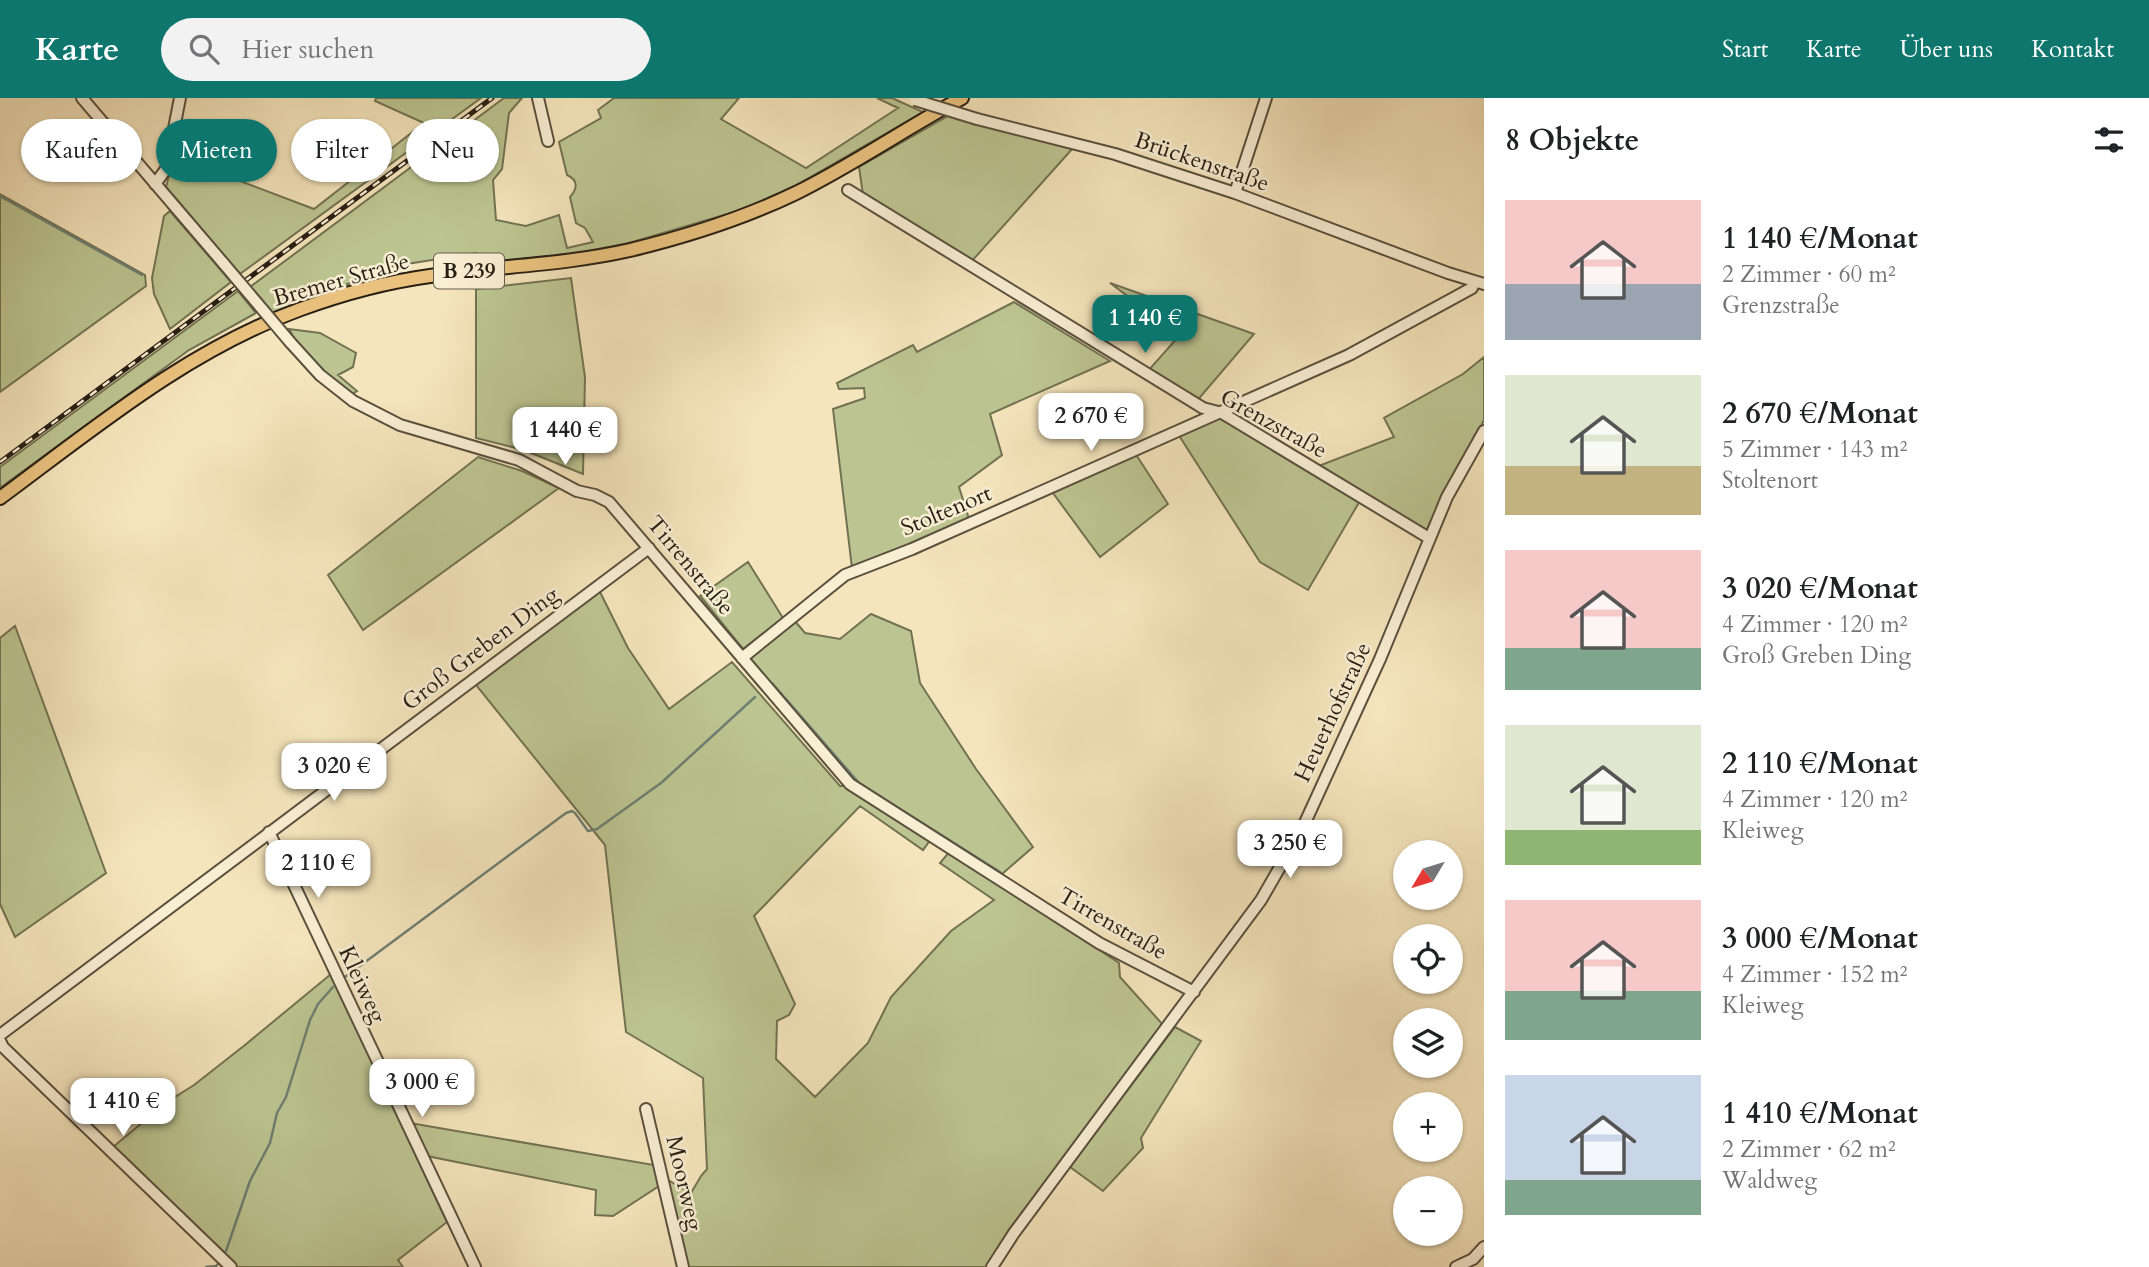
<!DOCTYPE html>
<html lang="de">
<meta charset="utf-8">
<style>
:root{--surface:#fff;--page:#f2f2f2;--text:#202124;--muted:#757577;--accent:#0f766e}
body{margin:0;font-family:Cardo,serif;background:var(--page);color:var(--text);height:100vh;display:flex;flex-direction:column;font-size:26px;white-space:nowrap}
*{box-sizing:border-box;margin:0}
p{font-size:23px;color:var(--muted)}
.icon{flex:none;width:38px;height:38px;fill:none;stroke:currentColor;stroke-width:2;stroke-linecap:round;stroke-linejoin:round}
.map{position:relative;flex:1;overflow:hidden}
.panel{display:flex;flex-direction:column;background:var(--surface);width:665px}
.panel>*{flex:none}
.top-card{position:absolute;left:21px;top:21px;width:665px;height:63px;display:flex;gap:14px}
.needle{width:46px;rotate:232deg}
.controls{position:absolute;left:1393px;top:742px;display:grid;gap:14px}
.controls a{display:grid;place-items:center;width:70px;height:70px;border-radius:50%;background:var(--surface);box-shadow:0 2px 5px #0004;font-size:35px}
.price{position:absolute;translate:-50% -60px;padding:0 16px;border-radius:14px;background:#fff;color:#222;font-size:23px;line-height:46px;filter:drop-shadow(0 2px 4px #0008)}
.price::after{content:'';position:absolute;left:50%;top:42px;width:21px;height:16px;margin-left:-10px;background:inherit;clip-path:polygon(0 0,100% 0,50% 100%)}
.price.on{background:var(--accent);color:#fff}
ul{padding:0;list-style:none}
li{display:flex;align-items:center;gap:21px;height:175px;padding:0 21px}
li span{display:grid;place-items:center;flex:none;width:196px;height:140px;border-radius:0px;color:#555}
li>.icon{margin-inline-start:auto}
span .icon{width:84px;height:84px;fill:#fffc;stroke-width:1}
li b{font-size:30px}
h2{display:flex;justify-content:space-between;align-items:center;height:84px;padding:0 21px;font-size:30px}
.pill{padding:0 24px;border-radius:32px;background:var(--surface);box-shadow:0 2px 5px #0004;font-size:24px;line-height:63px}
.pill.on{background:var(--accent);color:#fff}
header{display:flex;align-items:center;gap:42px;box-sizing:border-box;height:98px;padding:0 35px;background:var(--accent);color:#fff}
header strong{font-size:33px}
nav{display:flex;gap:38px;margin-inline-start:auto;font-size:24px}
.search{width:490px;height:63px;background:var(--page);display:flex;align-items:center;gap:18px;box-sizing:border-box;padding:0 24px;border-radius:38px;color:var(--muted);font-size:26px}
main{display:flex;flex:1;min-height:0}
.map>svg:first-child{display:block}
.green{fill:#bcc591;stroke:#727252;stroke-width:2}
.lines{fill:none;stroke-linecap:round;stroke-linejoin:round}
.stream{stroke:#6e7f73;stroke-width:2.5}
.minor-casing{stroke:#5b503e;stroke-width:14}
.major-casing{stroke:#281f14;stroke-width:16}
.minor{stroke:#f8eed3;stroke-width:10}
.major{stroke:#eac27e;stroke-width:12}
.rail-casing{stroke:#281f14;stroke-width:5}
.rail{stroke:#f8eed3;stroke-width:2.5;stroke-dasharray:8;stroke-linecap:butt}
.minor-bridge-casing{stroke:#5b503e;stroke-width:14;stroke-linecap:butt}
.minor-bridge{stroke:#f8eed3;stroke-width:10}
.labels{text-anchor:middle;stroke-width:5;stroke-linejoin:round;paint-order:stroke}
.shield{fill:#f8eed3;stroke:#665d4d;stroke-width:2}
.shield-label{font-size:21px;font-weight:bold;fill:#281f14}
.street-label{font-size:23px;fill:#281f14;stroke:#f8eed3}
</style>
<header>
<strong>Karte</strong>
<div class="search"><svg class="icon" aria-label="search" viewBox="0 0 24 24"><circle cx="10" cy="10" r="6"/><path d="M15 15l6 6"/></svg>Hier suchen</div>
<nav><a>Start</a><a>Karte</a><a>Über uns</a><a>Kontakt</a></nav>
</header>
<main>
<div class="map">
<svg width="1484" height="1169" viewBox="0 0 1484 1169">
<rect width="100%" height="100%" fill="#f5e5bc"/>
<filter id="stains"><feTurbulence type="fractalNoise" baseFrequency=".00286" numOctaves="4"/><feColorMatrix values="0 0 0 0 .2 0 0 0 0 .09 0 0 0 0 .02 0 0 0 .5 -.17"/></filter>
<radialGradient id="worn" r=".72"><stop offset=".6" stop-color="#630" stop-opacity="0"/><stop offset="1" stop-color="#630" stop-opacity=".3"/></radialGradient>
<path class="green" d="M376,0H481L240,176L166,89L174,58L314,111L424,25L375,3Z
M504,0H522L509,15L502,71L493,82L496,122L526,128L559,117L567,150L593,144L585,130L576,125L570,99C578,90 578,82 567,77L559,44L601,20L598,12L614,0H739L721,21L806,70L898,10L877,0H892L923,14L795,88L741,112L629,145L568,157L484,164L476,155L363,173L353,184L272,215L250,189Z
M948,18L1073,50L971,164L863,97L859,69Z
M0,96L145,177L146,188L0,294Z
M170,113L231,184L170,231L154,196L152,180L164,118Z
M571,180L585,279L583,376L524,352L476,340V191Z
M1110,185L1254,236L1196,304L1147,274L1180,237Z
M238,193L256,215L189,252L0,390V369Z
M1014,204L1110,263L990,316L1002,357L959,389L969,421L852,470L833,311L865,300L864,290L839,291L837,285L913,247L917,254Z
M289,231L320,235L356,255L353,269L338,277L357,293L352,296C329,278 302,258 289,231Z
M1484,259V322L1426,433L1316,369L1394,339L1384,320L1463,276Z
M1222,318L1361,401L1308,492L1260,464L1178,336Z
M1135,355L1168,406L1100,459L1050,391Z
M478,359L522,373L559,390L363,532L328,477Z
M748,464L783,520L743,551L700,498Z
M599,492L628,550L669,611L732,564L840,688H848L931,741L923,752L860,708L754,818L795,906L789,917L777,923L776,961L815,999L868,945L891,899L951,833L994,802L940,765L950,753L1119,865L1120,879L1164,928L1008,1133L986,1169H685L666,1081L691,1095L701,1078L707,1071L703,980L626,934L605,747L476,587Z
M871,516L911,533L920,585L976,671L1033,749L1002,776L853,684L746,561L794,522L805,535L840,541Z
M15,528L106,775L15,839L0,806V540Z
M331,876L447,1124L398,1162L403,1169H236L113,1049L167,1004L194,987L245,947Z
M1175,929L1201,943L1141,1040L1143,1050L1103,1093L1070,1069Z
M410,1025L654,1067L659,1088L613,1118L595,1117L596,1092L427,1058Z"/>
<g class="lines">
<path class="stream" d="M0,98L142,177
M772,585L859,685L1000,774
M345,879L566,715L572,713L575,715L588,733L597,731L661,685L755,599
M226,1153L250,1083L270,1045L277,1015L286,999L310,922L318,906L333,889
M206,1169L216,1168L220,1164"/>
<defs>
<path id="minor" d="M82,0L224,166
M538,0L548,43
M977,21L1115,56L1235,95L1448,175L1484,186
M155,86L166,71L180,0
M848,92L1203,310L1222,315L1429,440
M1235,95L1266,0
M290,244L320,277L353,303L400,327L519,362L577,393L595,397L609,404L850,686L1099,845L1194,894
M742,560L845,477L912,451L1349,257L1472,190L1474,185
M269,734L475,1169
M0,937L649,450
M0,943L3,949L231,1169
M646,1011L683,1169
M992,1169L1014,1135L1261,802L1303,729L1380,561L1447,399L1484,333
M1456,1169L1473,1161L1484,1149"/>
<path id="major" d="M0,400C96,329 188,252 301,211C342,196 386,184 430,178C496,168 564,167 630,152C688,138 742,121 796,95C853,67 906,30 962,0"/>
</defs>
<use href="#minor" class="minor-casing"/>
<use href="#major" class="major-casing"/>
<use href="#minor" class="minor"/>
<use href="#major" class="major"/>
<defs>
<path id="rail" d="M0,364L492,0"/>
</defs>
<use href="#rail" class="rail-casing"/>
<use href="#rail" class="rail"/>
<defs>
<path id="minor-bridge" d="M915,2L977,21
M224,166L290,244"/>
</defs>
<use href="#minor-bridge" class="minor-bridge-casing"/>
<use href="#minor-bridge" class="minor-bridge"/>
</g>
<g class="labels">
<rect class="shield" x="434" y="155.5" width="70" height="35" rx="5"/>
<g class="shield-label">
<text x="469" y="180">B 239</text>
</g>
<g class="street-label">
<text transform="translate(1202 63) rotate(19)" y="8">Brückenstraße</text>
<text transform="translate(341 181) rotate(-16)" y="8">Bremer Straße</text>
<text transform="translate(1274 325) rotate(29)" y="8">Grenzstraße</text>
<text transform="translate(946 412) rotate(-23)" y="8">Stoltenort</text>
<text transform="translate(691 467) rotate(50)" y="8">Tirrenstraße</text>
<text transform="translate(480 550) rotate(-37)" y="8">Groß Greben Ding</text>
<text transform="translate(1332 614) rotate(-65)" y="8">Heuerhofstraße</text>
<text transform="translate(1113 825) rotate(30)" y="8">Tirrenstraße</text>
<text transform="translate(363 886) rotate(65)" y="8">Kleiweg</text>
<text transform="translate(685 1085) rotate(77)" y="8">Moorweg</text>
</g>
</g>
<rect width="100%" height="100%" filter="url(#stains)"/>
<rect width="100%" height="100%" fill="url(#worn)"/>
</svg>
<div class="controls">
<a><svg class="needle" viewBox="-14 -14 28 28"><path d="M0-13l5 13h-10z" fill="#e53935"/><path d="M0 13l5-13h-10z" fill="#757577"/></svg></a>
<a><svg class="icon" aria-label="locate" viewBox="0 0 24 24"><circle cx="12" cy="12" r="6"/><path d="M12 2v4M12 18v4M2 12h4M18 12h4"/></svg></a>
<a><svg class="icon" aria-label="layers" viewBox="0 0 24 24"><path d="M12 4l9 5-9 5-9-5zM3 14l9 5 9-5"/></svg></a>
<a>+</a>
<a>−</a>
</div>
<b class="price on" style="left:1145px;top:257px">1 140 €</b>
<b class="price" style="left:1091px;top:355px">2 670 €</b>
<b class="price" style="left:565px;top:369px">1 440 €</b>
<b class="price" style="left:334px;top:705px">3 020 €</b>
<b class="price" style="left:1290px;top:782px">3 250 €</b>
<b class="price" style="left:318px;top:802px">2 110 €</b>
<b class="price" style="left:422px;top:1021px">3 000 €</b>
<b class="price" style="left:123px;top:1040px">1 410 €</b>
<div class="top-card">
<a class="pill">Kaufen</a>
<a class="pill on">Mieten</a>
<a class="pill">Filter</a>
<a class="pill">Neu</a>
</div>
</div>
<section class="panel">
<h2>8 Objekte<svg class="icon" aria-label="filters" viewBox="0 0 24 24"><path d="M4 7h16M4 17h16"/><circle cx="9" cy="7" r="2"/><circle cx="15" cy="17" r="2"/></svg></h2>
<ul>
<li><span style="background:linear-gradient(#f6c9c9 60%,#9aa5b1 0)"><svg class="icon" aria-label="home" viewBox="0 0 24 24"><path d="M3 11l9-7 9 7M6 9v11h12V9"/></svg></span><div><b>1 140 €/Monat</b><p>2 Zimmer · 60 m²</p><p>Grenzstraße</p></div></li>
<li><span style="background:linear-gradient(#dfe7d0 65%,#c2b280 0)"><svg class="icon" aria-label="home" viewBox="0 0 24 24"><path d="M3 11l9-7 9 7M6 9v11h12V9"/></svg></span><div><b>2 670 €/Monat</b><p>5 Zimmer · 143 m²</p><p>Stoltenort</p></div></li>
<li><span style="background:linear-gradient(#f6c9c9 70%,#7fa58c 0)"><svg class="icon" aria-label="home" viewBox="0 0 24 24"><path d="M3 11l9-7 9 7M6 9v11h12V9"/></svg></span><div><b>3 020 €/Monat</b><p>4 Zimmer · 120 m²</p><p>Groß Greben Ding</p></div></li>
<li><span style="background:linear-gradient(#dfe7d0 75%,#8fb573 0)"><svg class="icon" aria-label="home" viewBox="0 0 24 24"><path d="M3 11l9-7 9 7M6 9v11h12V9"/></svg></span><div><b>2 110 €/Monat</b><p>4 Zimmer · 120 m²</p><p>Kleiweg</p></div></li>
<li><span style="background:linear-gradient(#f6c9c9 65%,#7fa58c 0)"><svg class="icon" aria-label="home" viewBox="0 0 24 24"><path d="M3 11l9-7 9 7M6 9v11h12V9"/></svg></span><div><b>3 000 €/Monat</b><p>4 Zimmer · 152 m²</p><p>Kleiweg</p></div></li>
<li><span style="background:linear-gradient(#c9d6e8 75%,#7fa58c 0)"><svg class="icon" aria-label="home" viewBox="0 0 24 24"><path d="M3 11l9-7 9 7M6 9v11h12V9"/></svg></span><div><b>1 410 €/Monat</b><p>2 Zimmer · 62 m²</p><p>Waldweg</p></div></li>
</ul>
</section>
</main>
